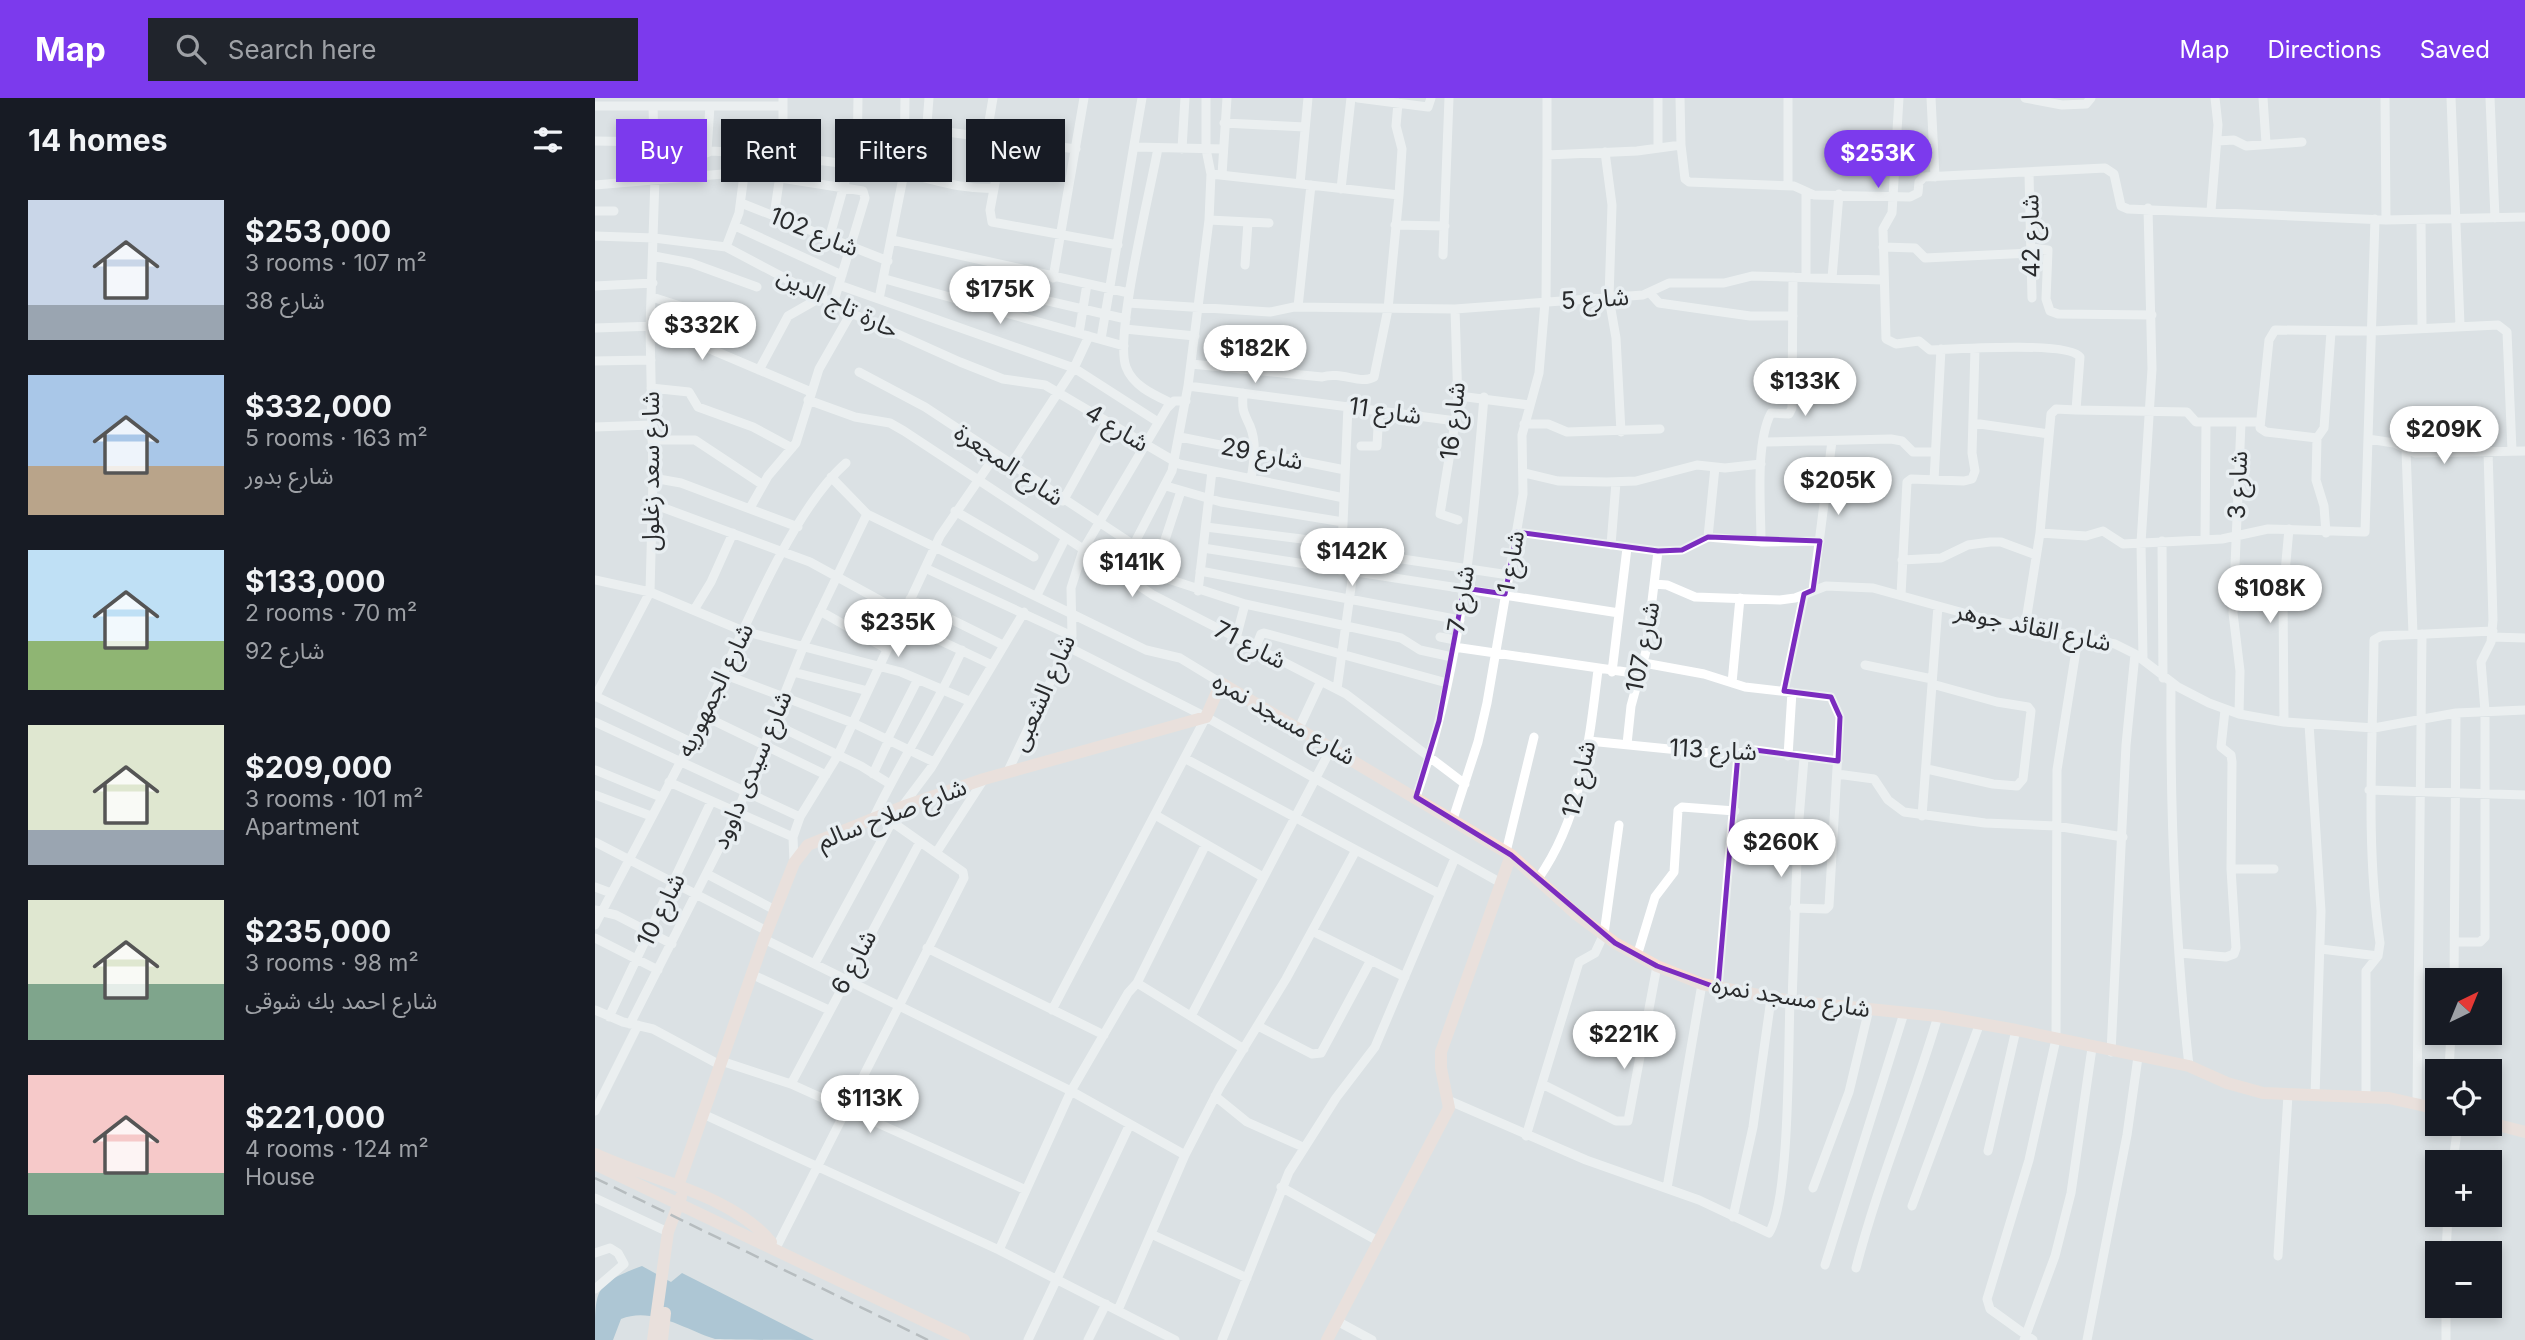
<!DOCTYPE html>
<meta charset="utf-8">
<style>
:root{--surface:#171b24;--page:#20242c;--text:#f1f3f6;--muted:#9ea1a6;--accent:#7c3aed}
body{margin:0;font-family:Inter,"Noto Sans Arabic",sans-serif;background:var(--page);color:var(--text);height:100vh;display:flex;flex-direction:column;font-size:26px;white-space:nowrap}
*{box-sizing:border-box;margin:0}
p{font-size:23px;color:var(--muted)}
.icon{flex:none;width:38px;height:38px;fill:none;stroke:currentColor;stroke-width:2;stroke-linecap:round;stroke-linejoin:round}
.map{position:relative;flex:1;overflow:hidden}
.side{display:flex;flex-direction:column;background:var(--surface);width:595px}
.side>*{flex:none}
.top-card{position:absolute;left:21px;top:21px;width:665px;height:63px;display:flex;gap:14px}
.needle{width:46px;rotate:43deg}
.buttons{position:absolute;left:1830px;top:870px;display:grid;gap:14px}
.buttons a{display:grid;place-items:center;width:77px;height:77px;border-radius:0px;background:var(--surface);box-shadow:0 4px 10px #0003;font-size:35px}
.price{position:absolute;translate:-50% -60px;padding:0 16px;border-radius:24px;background:#fff;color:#222;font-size:23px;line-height:46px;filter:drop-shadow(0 2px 4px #0008)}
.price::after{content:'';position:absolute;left:50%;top:42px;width:21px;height:16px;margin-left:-10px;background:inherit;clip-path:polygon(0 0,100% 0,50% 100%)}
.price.on{background:var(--accent);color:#fff}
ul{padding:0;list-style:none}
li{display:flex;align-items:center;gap:21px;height:175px;padding:0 28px}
li span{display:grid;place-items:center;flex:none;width:196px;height:140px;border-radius:0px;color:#555}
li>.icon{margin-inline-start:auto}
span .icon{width:84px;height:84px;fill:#fffc;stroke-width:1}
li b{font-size:30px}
h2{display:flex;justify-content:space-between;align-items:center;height:84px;padding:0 28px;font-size:30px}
.pill{padding:0 24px;border-radius:0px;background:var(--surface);box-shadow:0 4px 10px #0003;font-size:24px;line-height:63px}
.pill.on{background:var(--accent);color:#fff}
header{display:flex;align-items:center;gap:42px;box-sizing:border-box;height:98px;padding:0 35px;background:var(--accent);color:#fff}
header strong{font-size:33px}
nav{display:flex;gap:38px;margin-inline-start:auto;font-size:24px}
.search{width:490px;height:63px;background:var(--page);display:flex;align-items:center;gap:18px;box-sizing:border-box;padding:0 24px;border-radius:0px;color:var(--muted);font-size:26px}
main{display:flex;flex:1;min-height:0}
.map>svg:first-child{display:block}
.water{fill:#76a5c0}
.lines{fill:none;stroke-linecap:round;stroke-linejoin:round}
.street{stroke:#fff;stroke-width:9}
.secondary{stroke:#faded2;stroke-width:12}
.rail{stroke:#8b8f92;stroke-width:2.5;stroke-dasharray:14 7;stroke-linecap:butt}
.marked{fill:none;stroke:#7b2cbf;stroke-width:5;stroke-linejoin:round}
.labels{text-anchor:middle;stroke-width:7;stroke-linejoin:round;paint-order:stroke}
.street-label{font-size:24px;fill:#292b2d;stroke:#e8eef1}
</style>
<header>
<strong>Map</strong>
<div class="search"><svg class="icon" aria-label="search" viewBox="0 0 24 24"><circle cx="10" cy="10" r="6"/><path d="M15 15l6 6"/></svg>Search here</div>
<nav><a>Map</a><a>Directions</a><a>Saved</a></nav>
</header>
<main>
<section class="side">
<h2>14 homes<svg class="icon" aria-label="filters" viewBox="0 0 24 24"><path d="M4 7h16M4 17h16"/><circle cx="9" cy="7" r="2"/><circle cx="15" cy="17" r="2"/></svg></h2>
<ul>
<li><span style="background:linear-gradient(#c9d6e8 75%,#9aa5b1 0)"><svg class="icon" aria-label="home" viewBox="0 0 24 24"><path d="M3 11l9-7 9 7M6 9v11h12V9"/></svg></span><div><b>$253,000</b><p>3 rooms · 107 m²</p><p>شارع 38</p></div></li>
<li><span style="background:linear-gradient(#a9c7e8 65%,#b9a48a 0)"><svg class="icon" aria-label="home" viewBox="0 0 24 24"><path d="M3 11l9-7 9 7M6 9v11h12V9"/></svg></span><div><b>$332,000</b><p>5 rooms · 163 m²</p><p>شارع بدور</p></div></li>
<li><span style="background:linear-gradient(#bfe0f5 65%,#8fb573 0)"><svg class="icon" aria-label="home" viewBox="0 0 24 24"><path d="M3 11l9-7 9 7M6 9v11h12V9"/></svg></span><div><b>$133,000</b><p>2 rooms · 70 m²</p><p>شارع 92</p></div></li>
<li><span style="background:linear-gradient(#dfe7d0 75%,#9aa5b1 0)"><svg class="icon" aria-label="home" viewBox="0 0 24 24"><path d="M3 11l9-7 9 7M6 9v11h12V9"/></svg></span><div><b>$209,000</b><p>3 rooms · 101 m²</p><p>Apartment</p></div></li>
<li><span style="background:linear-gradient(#dfe7d0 60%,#7fa58c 0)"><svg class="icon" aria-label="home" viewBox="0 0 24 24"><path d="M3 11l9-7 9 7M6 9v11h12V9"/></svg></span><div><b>$235,000</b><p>3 rooms · 98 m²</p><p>شارع احمد بك شوقى</p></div></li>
<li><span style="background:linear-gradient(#f6c9c9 70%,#7fa58c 0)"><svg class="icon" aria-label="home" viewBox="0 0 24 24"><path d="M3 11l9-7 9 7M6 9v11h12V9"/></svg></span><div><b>$221,000</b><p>4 rooms · 124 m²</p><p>House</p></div></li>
</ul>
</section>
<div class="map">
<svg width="1930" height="1242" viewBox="0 0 1930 1242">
<rect width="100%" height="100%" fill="#dbe1e4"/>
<path class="water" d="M47,1168L76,1184L87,1175L219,1242C194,1242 142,1242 120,1241C91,1232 57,1208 26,1221L18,1242H0C0,1189 0,1186 47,1168Z"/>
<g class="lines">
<path class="street" d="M334,0L332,26L337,32L481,51
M763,0L833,9L836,0
M1085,0L1086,47
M1304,0L1297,115L1288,131L1291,241L1301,246L1324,243L1335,252C1359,251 1474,243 1485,259L1481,312L1461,311L1456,316L1445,435L1430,529
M1336,0L1340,79
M1430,0L1467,7L1491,6L1496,0
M1668,0L1671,45
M1790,0L1791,122
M1856,0L1865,227
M1895,0L1900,120
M0,8H188
M629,25L710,29
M391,41L398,0
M0,43L60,44
M408,43L395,112L397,124L523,147
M1622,43L1639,42L1651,48L1707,44
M540,49L628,51
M1063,49V0
M563,50C556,90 519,238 531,269C538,288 559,297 576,305
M587,51L590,0
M112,53L115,8
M1010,54L1017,107L1014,200L1021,240L1026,334
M952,57V0
M262,67L263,0
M106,75V57L116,53C178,56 238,63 299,73C334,79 362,92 399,90
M616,76L804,97
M1434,76L1437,200
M627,77L632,0
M705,86L713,0
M0,87L128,76L186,80L268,93L270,100L239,203
M1193,87V0
M746,91L756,0
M1211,94V179
M146,105L293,163
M0,113H19
M1616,113L1623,27L1620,0
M179,118L188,57V0
M614,122L674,125
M1826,122L1827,229
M800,127L850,128
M140,128L247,177
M0,138L59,140L131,149L256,215L365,264L408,281L450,287L584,366L749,400
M234,141L255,66
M297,142L534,195
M131,149L144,115L149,77
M1288,149L1320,150L1330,160L1436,155
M1436,150L1453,152L1451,201L1455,213L1463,216L1557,217
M848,157L854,0
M59,158L96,165L162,189
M650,167L653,124
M458,180L489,0
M1237,180L1244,96
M290,181L529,248
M371,184L531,221
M244,187L479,270L563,324
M0,188L58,185
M1055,195L1064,205L1155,218H1198
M57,199L147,228
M284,201L309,75L310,0
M951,204L952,57L1042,53L1086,47L1090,81L1094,84L1199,88L1219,97L1315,99L1323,95L1324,84L1329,79L1510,70L1519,76L1526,108L1533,111L1791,122L1930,119
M533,205L675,214L699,209L860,211L1048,197L1074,185H1129L1157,178L1288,182
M703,209L716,87
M860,211L863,306L845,416L863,422
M0,230L61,228L216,294
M530,231L600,238
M484,235L492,186
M506,241L547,0
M109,249L122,219
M0,263L56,262
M596,266L727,279C747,273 765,287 779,279L793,211L804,97L807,51L801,28L803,5
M164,272L193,218L228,198
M264,274L330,309L563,463
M593,288L861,323
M56,290L94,294L103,309L158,329L197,350
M648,295C647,313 648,313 655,328C662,345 659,364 656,381
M864,298L934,307
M213,302L260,319L295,325L309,333L558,497L751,596L870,686
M1481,312L1592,314L1601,324H1665
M1378,325L1454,336
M929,326H953L972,334L1065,331
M0,329L57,327
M585,339L750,372
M1722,340L1671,334L1665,330L1674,242L1680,232L1778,233L1903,227L1912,234L1917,353
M1773,341L1799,345L1820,355L1930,353
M57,342H100L168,387
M1170,344L1296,341L1307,343L1318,354H1340
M766,348H782L784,312
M1811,352L1818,536
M415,368L479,270L494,238
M930,375L963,383L1012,384L1041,383L1102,367L1130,370L1166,366
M236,379L272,416L551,552L585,560L626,585
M58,380L86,385L203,429
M1339,382L1346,251
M571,388L626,404L748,424
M586,393L563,463L562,475L567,479L650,506L806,540L825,552L857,559
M468,403L512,324
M58,406L215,464L308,515
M155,410L173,378L201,345L224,271L256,215
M360,413L439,459
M611,429L747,446
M922,434L1063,453L1087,452L1113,439L1169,444L1225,443
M1445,435L1491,438L1508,433L1528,446L1627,441L1673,431L1770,434L1780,121
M1731,435L1729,408L1721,382L1722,340L1729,330L1736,234
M1113,439L1120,369
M1610,441L1611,325
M1567,443L1568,580
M1166,444C1166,408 1160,346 1176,315L1194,316L1197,310L1198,179
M1016,447L1021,384
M538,448L577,373L593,288L614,122L616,76L611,51V0
M608,450L1024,515
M747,452L914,477
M1307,462L1346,460L1373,447L1395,444H1406L1441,457
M330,470L477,538
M605,473L865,522
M746,473L753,308
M530,480L545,453
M0,482L55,494L148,533L306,574L374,603
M1059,486L1072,487L1100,499L1185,502L1200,500L1231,488L1278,490L1394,522L1520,546L1540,556L1583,589L1614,605L1644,616L1689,624L1779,630L1861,615L1930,612
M1218,492L1237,343
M603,493L617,373
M442,497L470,441
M1306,497L1312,384L1316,381L1369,383L1377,381L1380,373L1377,355L1380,251
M315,501L406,546
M99,512L116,484L138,435
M225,513L292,551
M304,523L395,566
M845,539L860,542
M1897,539L1930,540
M641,540L650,506
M473,549L611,619L906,785
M859,549L1045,576
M660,551L666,536L669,535L852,585
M1548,561L1546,445L1557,271L1553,110
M1049,565L1109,576L1150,589L1236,599L1245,619L1234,808L1231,811L1199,810
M1270,567L1337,581
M198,574L273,593
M1017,574L1032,450
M128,576L258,625L339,664
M1137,585L1145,500
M1576,585C1575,712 1580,841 1594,968
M742,591L758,475
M1189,593L1209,497
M0,598L96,644
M0,599L55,494L58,380L55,229L60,80L58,8
M1644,616L1645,573L1638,515L1646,325
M109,618L231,677
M0,624L205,719
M1689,624L1688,496L1694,431
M177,625L266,668L295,686
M1714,626L1726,813L1720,998
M704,630L726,583
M292,642L323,581
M994,643L1134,657L1160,652L1243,663
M1032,646L1036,608L1051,553L1063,453
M1193,658L1197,594
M591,661L761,752
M1332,671L1398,686L1422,688L1428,681L1436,613L1433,609L1402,604L1337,586
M0,672L66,699
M412,675L477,538L476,490L488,452L572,310L579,303H591
M278,676L294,642
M1242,676L1279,681L1293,702L1309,714L1390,725L1461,728L1528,739
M74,684L198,739
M1774,692L1930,697
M0,697L56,718
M821,699C866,572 878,433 889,299
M562,718L668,779
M1327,718L1343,508
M279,719C306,662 341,610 367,552
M858,721L883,644L892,605L928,396L927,337L944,275L950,204
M297,724L341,755
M0,744L172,833
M911,754L939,639
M199,765L198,739L205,719L243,657L345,438L400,358
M1636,771H1679
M112,776L180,812
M943,781C986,720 994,646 1003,572
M0,789L16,795
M0,812L21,817L77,846
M0,827C36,757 74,689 108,619C143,547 194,415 251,365
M717,833L810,879
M0,840L63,872
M169,841L476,993L590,1057
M1862,844H1885L1890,839V613L1886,564L1896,544L1898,522L1893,353
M332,850L509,937
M1726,851L1783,858
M1585,855L1631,859L1639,856L1641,850L1636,771L1637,664L1636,657L1626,649L1630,612
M1042,858L1060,799L1079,774L1083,712L1087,709L1140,713
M220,865L300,718L336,670L429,514
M156,876L234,912
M1859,882L1861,615
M542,885L611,746
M1123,890L1143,656
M1197,904L1203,733L1209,660
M0,912L28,924L58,931L125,967
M457,912L611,619
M596,918L737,649
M14,919L116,704
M35,926L142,715L209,547L272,416
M663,928L717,956L726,955L776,862
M1516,954L1531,647L1540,556
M126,963L196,986L431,1092
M1854,973L1856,934
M196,986L325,744
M949,987L1021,1023H1033L1062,868
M620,998L652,1024L708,1049
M1771,998V873L1783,858L1785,845C1770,745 1778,643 1779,542L1786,538L1898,533
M855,1003L991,1062L1104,1102L1174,1135C1195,1102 1193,950 1195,903
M1822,1005L1827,536
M0,1013L43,927
M108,1016L404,1152L580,1242
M931,1038L984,864L1000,855L1009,836L1024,727
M1393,1053L1421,932
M1858,1064L1863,1026
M686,1089L783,1143
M1072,1090L1107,886
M1218,1090L1254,994L1274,911
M0,1100L73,1134
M1317,1108L1385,925
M1138,1119L1158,1029L1176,901
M556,1136L652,1180
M181,1150L369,780L368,774L341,755L389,681
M404,1152L476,993L533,895L542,885L649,951
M0,1155L15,1150L23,1155L29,1166L0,1191
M1851,1155L1853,1116
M1683,1158L1693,997
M1230,1167L1309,915
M1261,1170C1283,1084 1318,1003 1343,918
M1851,1208V1242
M523,1212L590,1057L625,989L691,881L761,752L845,796
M742,1223L777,1242
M433,1242L535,1026
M493,1242L511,1206
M627,1242L694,1074L741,1000L780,949L860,760
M1429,1242L1460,1158L1476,1095L1497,950
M1438,1242L1395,1211L1392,1201L1434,1062L1461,941L1462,672L1483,540
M1492,1242L1532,1037L1543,959"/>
<path class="secondary" d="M1895,1025L1930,1034
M0,1056C55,1082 136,1096 176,1144
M0,1066L369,1242
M83,1088L169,841L199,765L213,747L307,709L389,681L611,619L626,585L916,757L981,816L1020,845L1062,868L1107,886L1195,903L1343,918L1421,932L1594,968L1632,985L1668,995L1794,1000L1843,1011
M58,1242L73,1134L86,1099
M67,1242L70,1215
M732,1242L854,1010L846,970V954L916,757"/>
<path class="rail" d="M0,1080L333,1242"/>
</g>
<path d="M0 0H1930V1242H0ZM922,434L1063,453L1087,452L1113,439L1225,443L1218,492L1209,496L1189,593L1236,599L1245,619L1243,663L1160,652L1143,656L1123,890L1062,868L1020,845L916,757L821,699L844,623L869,490L910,496Z" fill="#dbe1e4" fill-opacity=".55" fill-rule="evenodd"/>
<path class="marked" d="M922,434L1063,453L1087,452L1113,439L1225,443L1218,492L1209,496L1189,593L1236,599L1245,619L1243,663L1160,652L1143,656L1123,890L1062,868L1020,845L916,757L821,699L844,623L869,490L910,496Z"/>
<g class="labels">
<g class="street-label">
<text transform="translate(219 134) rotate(22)" y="8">شارع 102</text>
<text transform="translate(1436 138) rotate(-91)" y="8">شارع 42</text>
<text transform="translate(1000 201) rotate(-4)" y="8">شارع 5</text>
<text transform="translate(243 205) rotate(26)" y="8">حارة تاج الدين</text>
<text transform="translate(790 313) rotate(8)" y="8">شارع 11</text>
<text transform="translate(858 323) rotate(-84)" y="8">شارع 16</text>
<text transform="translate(522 330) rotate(31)" y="8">شارع 4</text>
<text transform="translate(667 356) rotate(11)" y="8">شارع 29</text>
<text transform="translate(414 367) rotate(34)" y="8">شارع المجعرة</text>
<text transform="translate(56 373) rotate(-90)" y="8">شارع سعد زغلول</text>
<text transform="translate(1643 387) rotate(-88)" y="8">شارع 3</text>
<text transform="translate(916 464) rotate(-80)" y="8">شارع 1</text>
<text transform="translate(866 501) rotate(-81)" y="8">شارع 7</text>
<text transform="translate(1438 529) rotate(12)" y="8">شارع القائد جوهر</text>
<text transform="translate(655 547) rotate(27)" y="8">شارع 71</text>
<text transform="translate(1048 549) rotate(-79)" y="8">شارع 107</text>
<text transform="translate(120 592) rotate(-64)" y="8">شارع الجمهوريه</text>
<text transform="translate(448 595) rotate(-66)" y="8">شارع الشعبى</text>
<text transform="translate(689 621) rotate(30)" y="8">شارع مسجد نمره</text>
<text transform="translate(1118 652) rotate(3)" y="8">شارع 113</text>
<text transform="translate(157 672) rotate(-67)" y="8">شارع سيدى داوود</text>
<text transform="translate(984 681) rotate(-77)" y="8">شارع 12</text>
<text transform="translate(297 716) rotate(-21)" y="8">شارع صلاح سالم</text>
<text transform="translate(66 812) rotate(-64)" y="8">شارع 10</text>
<text transform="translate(259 864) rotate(-62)" y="8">شارع 6</text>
<text transform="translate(1196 899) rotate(9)" y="8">شارع مسجد نمره</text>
</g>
</g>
</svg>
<div class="buttons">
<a><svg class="needle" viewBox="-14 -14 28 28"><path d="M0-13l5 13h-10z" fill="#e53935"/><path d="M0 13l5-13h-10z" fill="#9ea1a6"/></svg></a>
<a><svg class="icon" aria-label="locate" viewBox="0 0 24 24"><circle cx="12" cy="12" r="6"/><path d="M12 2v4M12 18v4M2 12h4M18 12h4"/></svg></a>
<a>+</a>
<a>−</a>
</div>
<b class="price on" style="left:1283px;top:92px">$253K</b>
<b class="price" style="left:405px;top:228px">$175K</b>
<b class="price" style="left:107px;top:264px">$332K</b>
<b class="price" style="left:660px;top:287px">$182K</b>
<b class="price" style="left:1210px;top:320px">$133K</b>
<b class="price" style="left:1849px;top:368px">$209K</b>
<b class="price" style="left:1243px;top:419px">$205K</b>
<b class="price" style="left:757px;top:490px">$142K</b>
<b class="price" style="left:537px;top:501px">$141K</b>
<b class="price" style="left:1675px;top:527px">$108K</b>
<b class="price" style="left:303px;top:561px">$235K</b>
<b class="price" style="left:1186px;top:781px">$260K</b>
<b class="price" style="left:1029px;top:973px">$221K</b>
<b class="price" style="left:275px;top:1037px">$113K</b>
<div class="top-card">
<a class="pill on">Buy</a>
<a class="pill">Rent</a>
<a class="pill">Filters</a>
<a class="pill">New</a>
</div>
</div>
</main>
